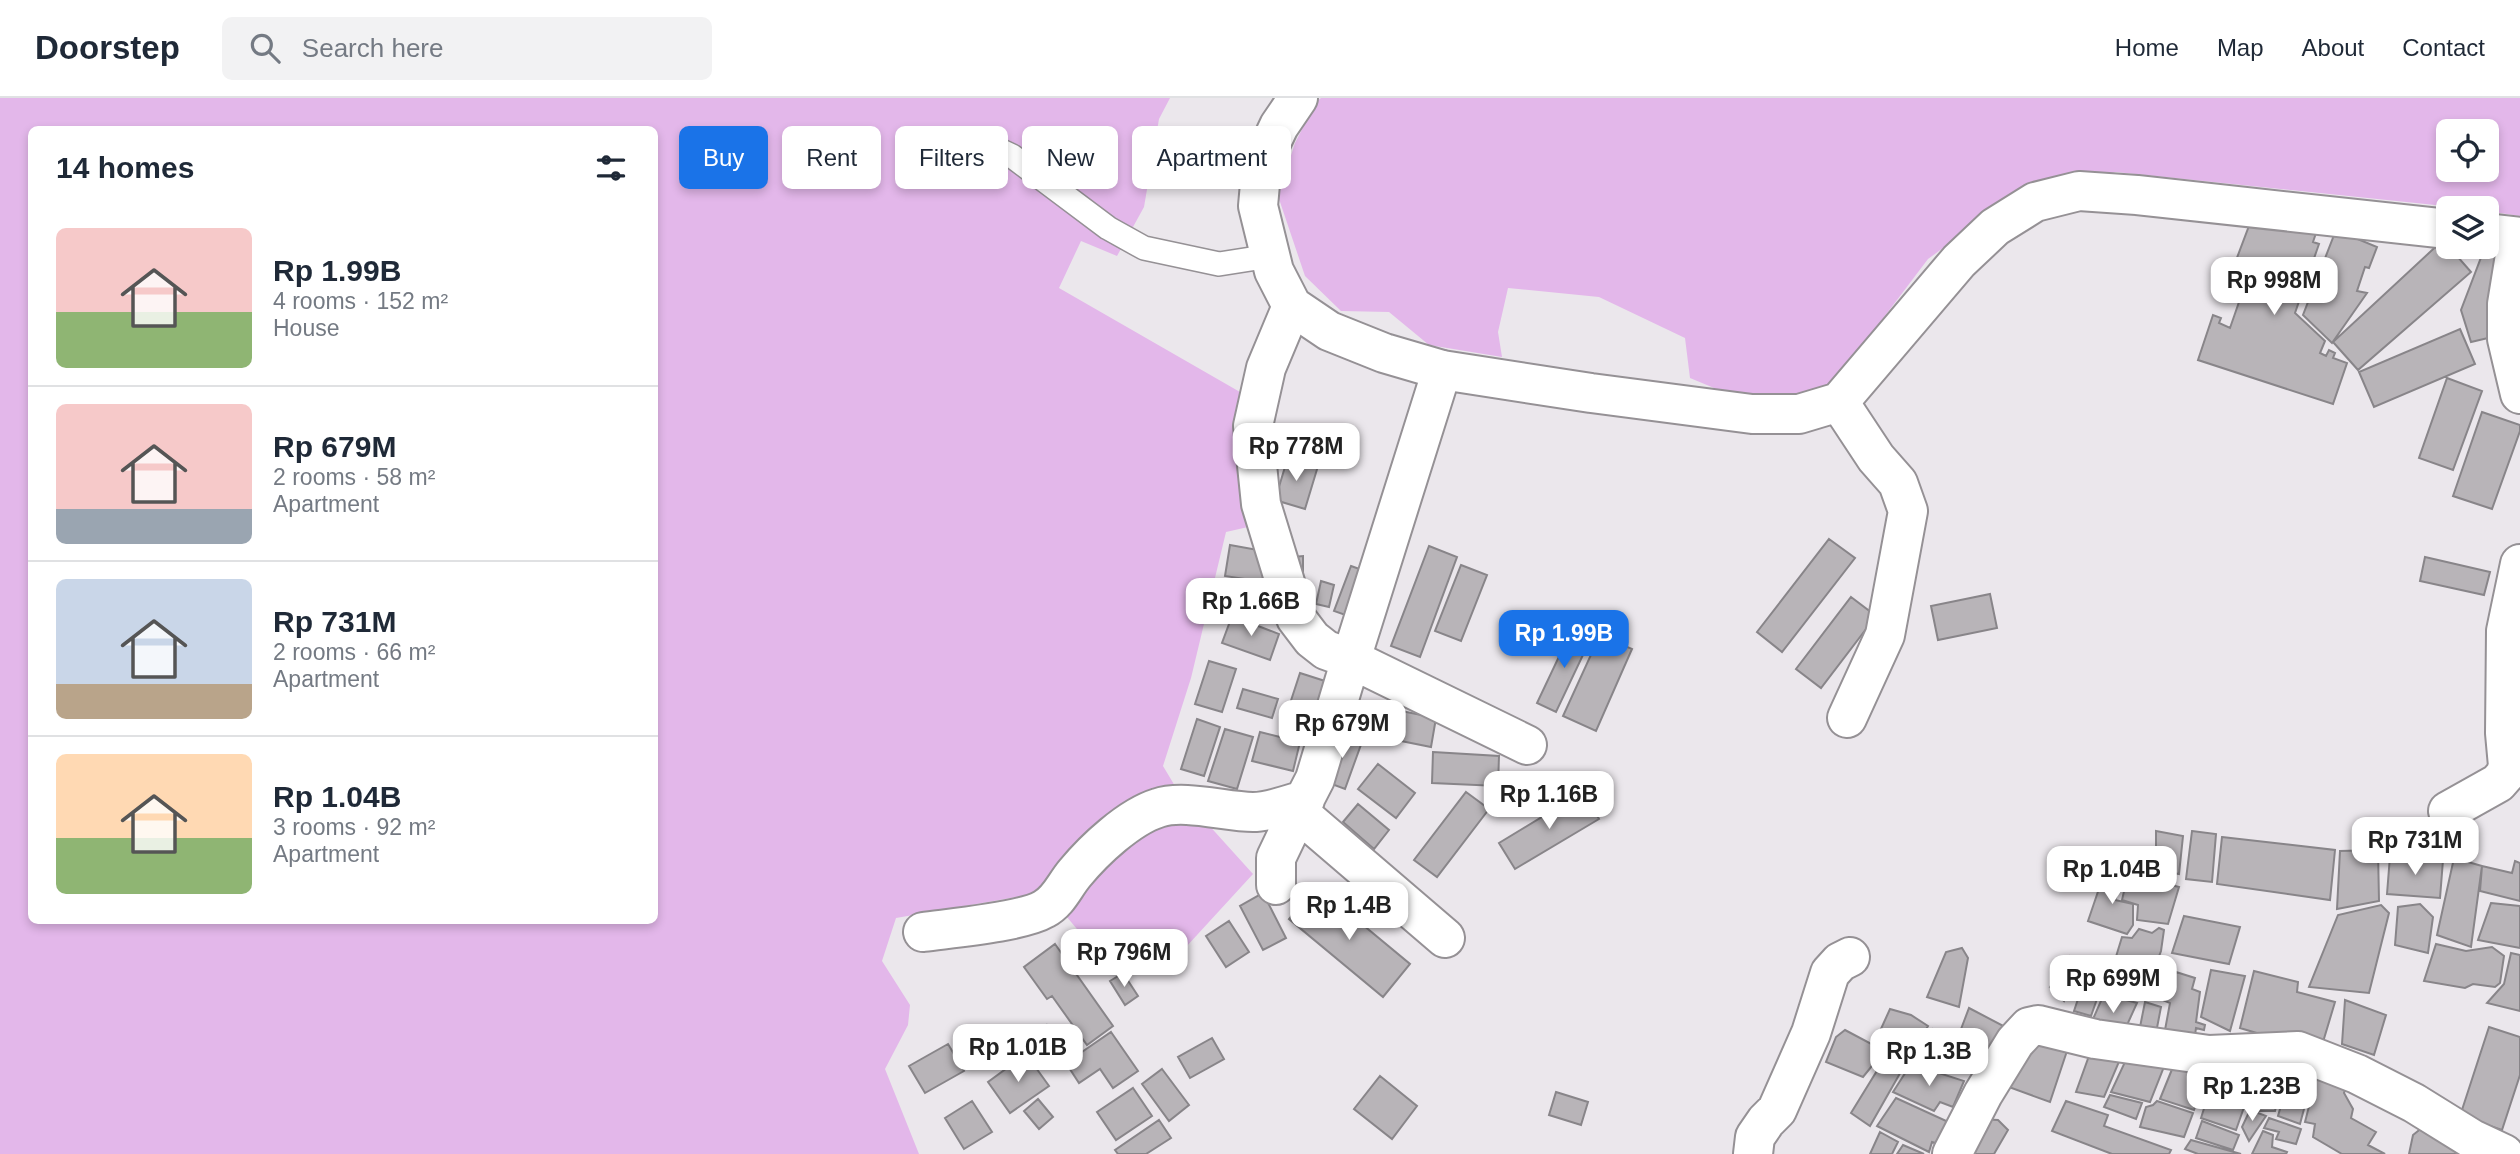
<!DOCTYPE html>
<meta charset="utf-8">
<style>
:root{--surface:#fff;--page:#f2f2f3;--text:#1f2937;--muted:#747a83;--line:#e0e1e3;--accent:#1a73e8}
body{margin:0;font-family:Arial,sans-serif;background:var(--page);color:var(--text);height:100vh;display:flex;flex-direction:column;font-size:26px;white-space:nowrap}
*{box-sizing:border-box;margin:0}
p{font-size:23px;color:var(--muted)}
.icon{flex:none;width:38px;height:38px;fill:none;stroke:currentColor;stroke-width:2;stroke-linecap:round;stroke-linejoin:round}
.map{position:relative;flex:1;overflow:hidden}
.drawer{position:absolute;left:28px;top:28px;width:630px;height:798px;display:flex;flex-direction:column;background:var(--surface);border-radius:10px;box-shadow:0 4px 10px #0003}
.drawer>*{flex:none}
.banner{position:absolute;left:679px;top:28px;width:665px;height:63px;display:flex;gap:14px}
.buttons{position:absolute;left:2436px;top:21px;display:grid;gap:14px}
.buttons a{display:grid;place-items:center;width:63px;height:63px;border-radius:10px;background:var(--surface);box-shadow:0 4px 10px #0003;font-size:35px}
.price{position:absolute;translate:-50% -60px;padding:0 16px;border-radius:14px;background:#fff;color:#222;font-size:23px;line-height:46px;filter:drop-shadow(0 2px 4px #0008)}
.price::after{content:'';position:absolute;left:50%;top:42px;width:21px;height:16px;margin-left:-10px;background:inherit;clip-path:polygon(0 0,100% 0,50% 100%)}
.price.active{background:var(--accent);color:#fff}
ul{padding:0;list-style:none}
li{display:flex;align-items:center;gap:21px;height:175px;padding:0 28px}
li+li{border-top:2px solid var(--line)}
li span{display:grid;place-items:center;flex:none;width:196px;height:140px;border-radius:10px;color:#555}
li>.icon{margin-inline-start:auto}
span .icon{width:84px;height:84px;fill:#fffc;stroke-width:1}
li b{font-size:30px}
h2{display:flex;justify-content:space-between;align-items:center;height:84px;padding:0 28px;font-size:30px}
.tag{padding:0 24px;border-radius:10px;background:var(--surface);box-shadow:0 4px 10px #0003;font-size:24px;line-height:63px}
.tag.active{background:var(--accent);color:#fff}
header{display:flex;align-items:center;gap:42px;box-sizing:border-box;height:98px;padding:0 35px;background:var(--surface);border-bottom:2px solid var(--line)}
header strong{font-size:33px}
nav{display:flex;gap:38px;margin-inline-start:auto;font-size:24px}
.search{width:490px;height:63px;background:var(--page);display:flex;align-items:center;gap:18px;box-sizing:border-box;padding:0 24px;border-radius:10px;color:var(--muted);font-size:26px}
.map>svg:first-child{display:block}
.green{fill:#e3b7ea;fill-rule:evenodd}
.building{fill:#b8b4b8;stroke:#888589;stroke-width:2}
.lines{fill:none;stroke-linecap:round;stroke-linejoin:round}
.lane-casing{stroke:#959195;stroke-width:26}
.street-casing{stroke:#959195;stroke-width:42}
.secondary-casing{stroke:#959195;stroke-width:42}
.lane{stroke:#fff;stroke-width:23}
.street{stroke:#fff;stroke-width:38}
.secondary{stroke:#fff;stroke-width:38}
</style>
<header>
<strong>Doorstep</strong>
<div class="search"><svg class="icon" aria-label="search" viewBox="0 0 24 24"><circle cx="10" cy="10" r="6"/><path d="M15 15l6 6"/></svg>Search here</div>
<nav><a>Home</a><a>Map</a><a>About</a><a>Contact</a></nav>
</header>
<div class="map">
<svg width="2520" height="1056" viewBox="0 0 2520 1056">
<rect width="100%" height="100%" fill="#ebe7ec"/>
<path class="green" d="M0,0H1170L1159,21L1144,109L1117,158L1081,143L1059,190L1240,294L1235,313L1248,429L1226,434L1191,580L1163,668L1178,693L1253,776L1186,849L1097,855L1046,794L896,820L882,863L910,907L908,927L885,971L919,1056H0ZM32,32H654V822H32Z
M1321,0H2520V118L2487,113V110H2464L2116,74L2014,98L1928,161L1847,268L1816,301L1755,307L1690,280L1685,240L1599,199L1508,190L1498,234L1502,259L1429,247L1389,214L1341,213L1305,178L1278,98L1295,45L1316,4ZM2448,33H2487V72H2448Z"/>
<path class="building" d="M2252,120L2316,135L2313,144L2319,146L2295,215L2325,243L2320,255L2326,258L2329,252L2335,255L2333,260L2347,265L2333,306L2198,262L2213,217L2221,220L2219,225L2230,230L2239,204L2230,200L2239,176L2235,165Z
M2336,132L2377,149L2369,170L2365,169L2357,193L2367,195L2332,245L2303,217Z
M2443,142L2471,174L2358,272L2333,244Z
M2513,144L2501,237L2471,244L2461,212L2485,149Z
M2460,231L2475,266L2374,309L2359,274Z
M2447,280L2482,293L2453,372L2419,360Z
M2482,314L2520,327V333L2492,411L2453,398Z
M1288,359L1318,368L1305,411L1275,402Z
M1829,441L1855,460L1782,554L1757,534Z
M1230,447L1269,454L1264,484L1225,478Z
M1429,448L1457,459L1420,559L1391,548Z
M1303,458V473L1294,474L1293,459Z
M2425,459L2490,474L2484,497L2420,483Z
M1461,467L1487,477L1461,543L1435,533Z
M1351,468L1371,475L1354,520L1334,513Z
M1321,483L1334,487L1329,509L1316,506Z
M1225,486L1265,499L1257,522L1217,509Z
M1990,496L1997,530L1938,542L1931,508Z
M1851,499L1876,518L1821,590L1796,571Z
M1232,518L1279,536L1270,562L1222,545Z
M1572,531L1591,540L1556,614L1537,605Z
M1600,537L1632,551L1596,633L1563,618Z
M1209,563L1236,571L1222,614L1195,606Z
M1300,575L1328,584L1310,639L1282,630Z
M1243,591L1278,601L1272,620L1237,610Z
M1377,608L1436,620L1431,649L1371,637Z
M1197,621L1220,629L1204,678L1181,671Z
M1225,631L1253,639L1237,691L1208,683Z
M1340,633L1363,641L1345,691L1321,682Z
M1260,634L1300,644L1293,673L1252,663Z
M1433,654L1499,658L1498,688L1432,685Z
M1378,666L1415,695L1396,720L1358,691Z
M1466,694L1489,711L1437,779L1414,762Z
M1583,694L1599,721L1515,771L1499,745Z
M1358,706L1389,732L1374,751L1343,724Z
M2156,733L2183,738L2179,776L2156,772Z
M2192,733L2216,736L2212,784L2186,781Z
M2222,739L2335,752L2330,802L2217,786Z
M2378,752L2379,803L2337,811L2340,753Z
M2390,758L2443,762L2440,800L2387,796Z
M2454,760L2482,768L2471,849L2437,837Z
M2515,763L2520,765V803L2480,793L2482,768L2512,775Z
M2105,773L2122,779L2115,802L2133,806V827L2127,836L2088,823Z
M2128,776L2179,789L2168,826L2137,822L2138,807L2122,802Z
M1316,788L1410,866L1383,899L1289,821Z
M1263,795L1286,840L1263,852L1240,808Z
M2491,805L2520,808V850L2478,842Z
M2420,806L2433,819L2428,855L2395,847L2398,809Z
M2381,807L2389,815L2369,895L2309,889L2338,817Z
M2184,818L2240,829L2229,866L2172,855Z
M1229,823L1249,854L1226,869L1206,838Z
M2159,830L2164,832L2161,853L2144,898L2118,891L2127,879L2111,875L2122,839L2132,840L2139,831L2152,835Z
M1055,846L1113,928L1087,947L1052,898L1047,901L1024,869Z
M2436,846L2466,853L2492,849L2504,858L2500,885L2495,889L2473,886L2465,890L2424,883Z
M1962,850L1968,860L1959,909L1927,899L1946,854Z
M2511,855L2520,857V913L2487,905L2504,886Z
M2070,858L2082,865L2064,903L2050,889Z
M2088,871L2105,878L2091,918L2074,913Z
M2211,872L2245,878L2230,933L2201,919Z
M2254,873L2298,884L2297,894L2335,904L2320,954L2240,930Z
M2176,874L2195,880L2192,891L2200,894L2196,924L2205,927L2204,932L2196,930L2195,937L2165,932L2170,905L2153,898L2157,881H2173Z
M1123,875L1138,898L1125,907L1110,883Z
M2104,896L2137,905L2122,938L2090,928Z
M2345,902L2386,917L2374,957L2342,946Z
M2145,904L2161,909L2156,935L2140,929Z
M1969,910L2011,932L1998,964L1958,939Z
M1890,911L1911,917L1928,928L1904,968L1884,960L1890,951L1875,944Z
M1047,927L1064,941L1046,961L1029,947Z
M2489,929L2520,939V977L2502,1032L2460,1018Z
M1933,931L1938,933L1933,947L1945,956L1937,970L1912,961Z
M2031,931L2070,944L2050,1004L2006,988Z
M1845,932L1881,951L1880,958L1863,979L1826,964L1836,939Z
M1111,934L1138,973L1113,990L1100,971L1079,985L1066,965Z
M1212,940L1224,961L1190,980L1178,959Z
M2094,944L2124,952L2104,999L2076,994Z
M948,946L964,973L925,995L909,968Z
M2131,951L2169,956L2150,1004L2111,994Z
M1026,956L1049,988L1010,1015L988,984Z
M2177,959L2210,965L2194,1012L2160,1001Z
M1883,963L1903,970L1870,1028L1851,1015Z
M1911,966L1964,983L1953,1009L1940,1004L1934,1013L1893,994Z
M2218,966L2253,971L2249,995L2236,1032L2201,1020Z
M2263,966L2285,969L2275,1013H2255Z
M2291,969L2350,979L2344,995L2353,1011L2351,1020L2376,1034L2368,1047L2385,1056H2342L2313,1039L2315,1026L2305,1024L2316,981Z
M1162,971L1189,1007L1169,1023L1142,986Z
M2290,977L2312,981L2300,1026L2278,1018Z
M1380,978L1417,1008L1392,1041L1354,1011Z
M1133,990L1152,1018L1116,1042L1097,1014Z
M1556,994L1588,1004L1581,1027L1549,1017Z
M2110,997L2142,1005L2136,1021L2104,1009Z
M1896,1000L1955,1027L1946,1048L1932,1044L1929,1054L1877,1028Z
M1038,1001L1053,1019L1039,1031L1024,1013Z
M972,1003L992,1034L964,1051L945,1020Z
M2066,1003L2108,1017L2104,1028L2171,1052L2169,1056H2112L2052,1033Z
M2157,1003L2193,1015L2184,1039L2140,1029L2146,1009L2153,1007Z
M2250,1012L2266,1018L2249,1043L2242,1029Z
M2269,1020L2301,1031L2296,1046L2276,1041L2279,1034L2264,1030Z
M1980,1021L1998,1022L2008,1032L1994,1056H1959Z
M1159,1022L1171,1040L1146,1056H1118L1115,1052Z
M2202,1023L2239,1037L2233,1052L2196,1040Z
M2428,1025L2459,1052L2458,1056H2409L2413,1037Z
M2263,1033L2273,1037L2272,1049L2287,1054L2286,1056H2252Z
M1880,1034L1898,1044L1892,1056H1870Z
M2191,1042L2241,1056H2198L2185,1051Z
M1903,1047L1924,1056H1897Z"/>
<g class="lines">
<defs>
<path id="lane" d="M980,43L1012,58L1108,130L1144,150L1219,166L1270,158"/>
<path id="street" d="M2518,139L2507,206V241L2520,296
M1292,208L1266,270L1253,328L1261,406L1296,520L1312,541L1326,552L1351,561L1315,681L1298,714L1445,840
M1442,272L1351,561L1527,647
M1839,304L1876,360L1898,385L1908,413L1885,537L1847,620
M2448,713L2498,685L2505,677L2508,668L2505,635L2506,533L2520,466
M1276,787V760L1298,714
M923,834C952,830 1022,824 1044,811C1059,803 1064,788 1075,775C1094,752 1129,719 1158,710C1184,701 1226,714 1253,714C1270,714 1289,706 1305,702
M1753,1056L1755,1039L1766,1023L1777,1012L1811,935L1830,875L1840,864L1850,859
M1952,1056L1983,996L2015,944L2029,929L2038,927L2095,941L2209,957L2298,953L2357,976L2414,1005L2472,1041L2504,1056"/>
<path id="secondary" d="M1298,0L1279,28L1262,64L1258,108L1274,173L1292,208L1329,233L1384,255L1442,272L1591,295L1752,316H1799L1839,304L1959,163L1995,129L2035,104L2079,93L2137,97L2448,131
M2487,135L2520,139"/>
</defs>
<use href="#lane" class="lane-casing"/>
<use href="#street" class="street-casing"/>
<use href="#secondary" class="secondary-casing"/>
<use href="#lane" class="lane"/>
<use href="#street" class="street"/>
<use href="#secondary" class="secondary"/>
</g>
</svg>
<div class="buttons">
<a><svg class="icon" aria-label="locate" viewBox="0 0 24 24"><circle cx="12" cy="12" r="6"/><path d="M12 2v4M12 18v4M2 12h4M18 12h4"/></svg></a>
<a><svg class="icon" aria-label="layers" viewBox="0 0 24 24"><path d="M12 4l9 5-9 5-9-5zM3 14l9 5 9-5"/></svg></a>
</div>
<b class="price" style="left:2274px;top:219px">Rp 998M</b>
<b class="price" style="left:1296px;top:385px">Rp 778M</b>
<b class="price" style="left:1251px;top:540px">Rp 1.66B</b>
<b class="price active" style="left:1564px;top:572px">Rp 1.99B</b>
<b class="price" style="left:1342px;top:662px">Rp 679M</b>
<b class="price" style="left:1549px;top:733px">Rp 1.16B</b>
<b class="price" style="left:2415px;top:779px">Rp 731M</b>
<b class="price" style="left:2112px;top:808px">Rp 1.04B</b>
<b class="price" style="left:1349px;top:844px">Rp 1.4B</b>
<b class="price" style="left:1124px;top:891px">Rp 796M</b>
<b class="price" style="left:2113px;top:917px">Rp 699M</b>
<b class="price" style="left:1018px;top:986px">Rp 1.01B</b>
<b class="price" style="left:1929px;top:990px">Rp 1.3B</b>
<b class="price" style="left:2252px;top:1025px">Rp 1.23B</b>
<div class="banner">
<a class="tag active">Buy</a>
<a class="tag">Rent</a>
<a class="tag">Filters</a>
<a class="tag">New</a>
<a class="tag">Apartment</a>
</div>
<section class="drawer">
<h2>14 homes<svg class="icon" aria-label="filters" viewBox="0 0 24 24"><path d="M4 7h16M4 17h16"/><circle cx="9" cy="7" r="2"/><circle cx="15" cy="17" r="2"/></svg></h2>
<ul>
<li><span style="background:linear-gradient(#f6c9c9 60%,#8fb573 0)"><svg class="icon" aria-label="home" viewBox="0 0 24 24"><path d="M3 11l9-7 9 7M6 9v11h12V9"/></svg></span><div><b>Rp 1.99B</b><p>4 rooms · 152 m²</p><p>House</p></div></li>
<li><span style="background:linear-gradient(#f6c9c9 75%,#9aa5b1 0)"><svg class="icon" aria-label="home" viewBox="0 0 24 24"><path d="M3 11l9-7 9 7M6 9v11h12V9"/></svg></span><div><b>Rp 679M</b><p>2 rooms · 58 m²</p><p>Apartment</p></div></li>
<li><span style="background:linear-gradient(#c9d6e8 75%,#b9a48a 0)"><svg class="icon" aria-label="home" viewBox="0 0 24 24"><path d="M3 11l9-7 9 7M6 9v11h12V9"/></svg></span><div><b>Rp 731M</b><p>2 rooms · 66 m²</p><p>Apartment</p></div></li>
<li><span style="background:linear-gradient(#ffd9b3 60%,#8fb573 0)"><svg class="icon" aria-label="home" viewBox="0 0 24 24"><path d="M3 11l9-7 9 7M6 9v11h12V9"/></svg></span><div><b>Rp 1.04B</b><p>3 rooms · 92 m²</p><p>Apartment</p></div></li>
</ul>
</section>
</div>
